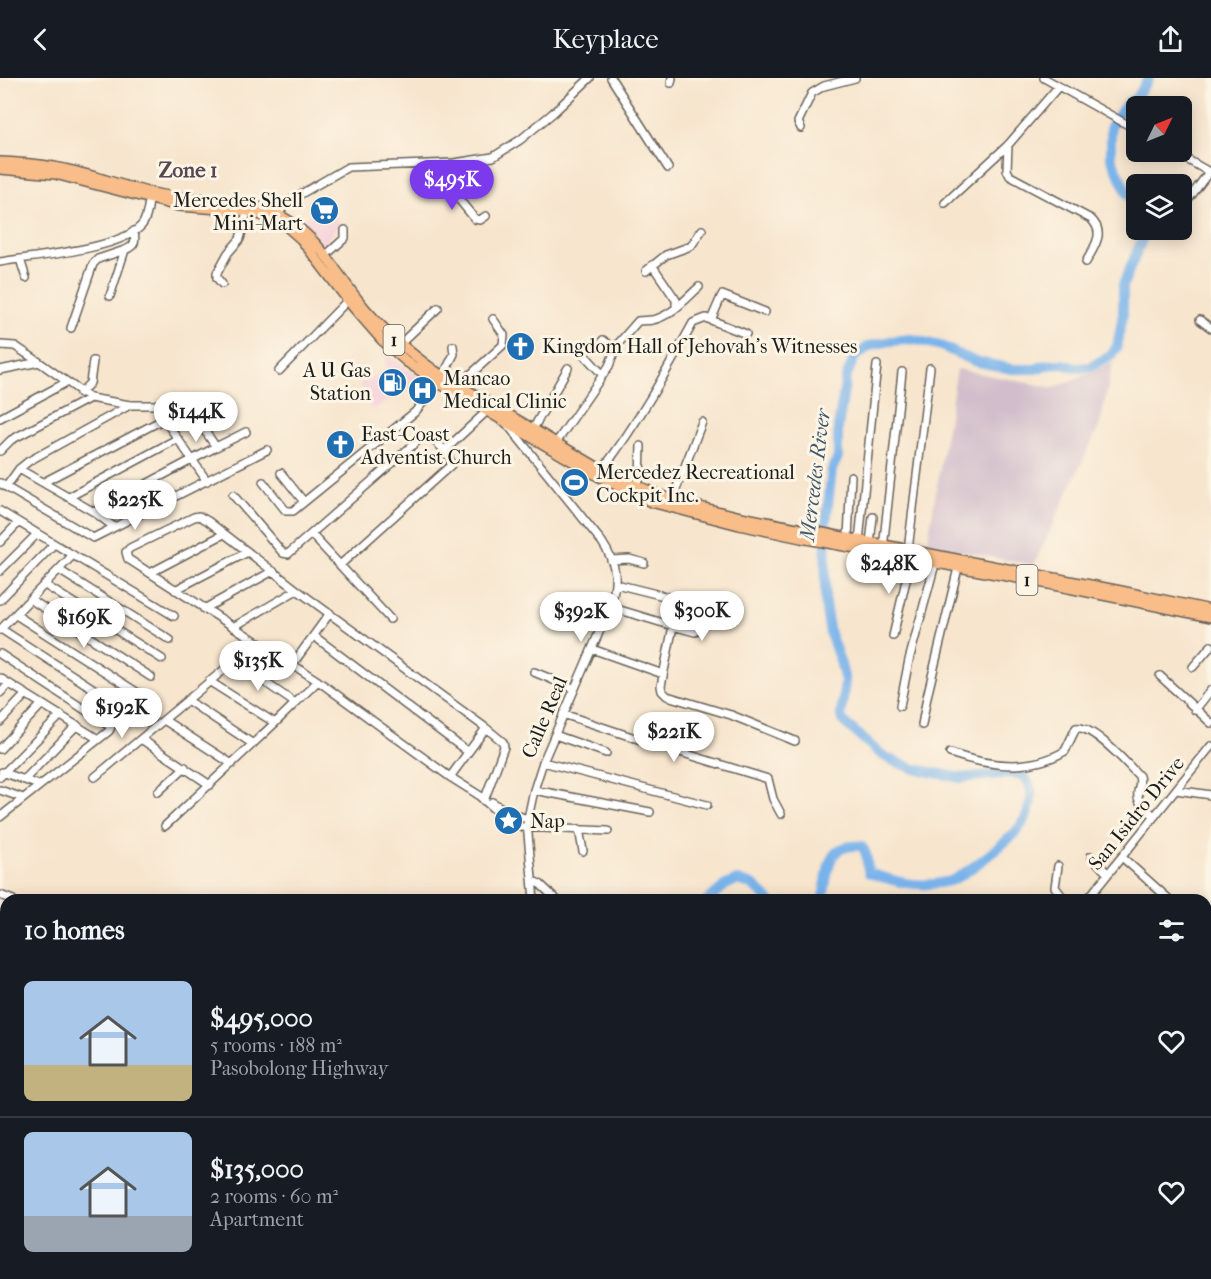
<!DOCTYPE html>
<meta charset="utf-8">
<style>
:root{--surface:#171b24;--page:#242831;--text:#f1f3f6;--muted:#9ea1a6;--line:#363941;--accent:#7c3aed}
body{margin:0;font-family:"IM FELL French Canon",serif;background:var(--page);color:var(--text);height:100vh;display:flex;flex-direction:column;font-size:22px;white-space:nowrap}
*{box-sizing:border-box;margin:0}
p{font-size:20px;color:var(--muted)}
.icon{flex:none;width:33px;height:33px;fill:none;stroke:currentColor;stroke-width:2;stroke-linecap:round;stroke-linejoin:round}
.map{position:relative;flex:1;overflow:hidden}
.details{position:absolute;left:0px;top:816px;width:1212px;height:386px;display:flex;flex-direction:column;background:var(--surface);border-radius:18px 18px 0 0;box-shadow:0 3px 15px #0003}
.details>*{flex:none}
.needle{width:39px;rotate:47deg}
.buttons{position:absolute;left:1126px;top:18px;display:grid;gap:12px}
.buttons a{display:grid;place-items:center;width:66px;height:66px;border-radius:9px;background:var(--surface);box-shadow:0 3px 15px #0003;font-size:30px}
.price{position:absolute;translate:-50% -51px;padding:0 14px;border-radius:21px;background:#fff;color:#222;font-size:20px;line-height:39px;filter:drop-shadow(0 2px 3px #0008)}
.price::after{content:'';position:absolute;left:50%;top:36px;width:18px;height:14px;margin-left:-9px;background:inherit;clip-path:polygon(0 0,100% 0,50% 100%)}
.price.selected{background:var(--accent);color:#fff}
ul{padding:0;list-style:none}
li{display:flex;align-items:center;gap:18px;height:150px;padding:0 24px}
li+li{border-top:2px solid var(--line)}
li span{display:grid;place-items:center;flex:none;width:168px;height:120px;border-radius:9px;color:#555}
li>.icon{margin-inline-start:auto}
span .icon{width:72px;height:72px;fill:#fffc;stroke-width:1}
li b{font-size:26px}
h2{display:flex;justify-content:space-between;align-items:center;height:72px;padding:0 24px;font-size:26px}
header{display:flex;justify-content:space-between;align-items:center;height:78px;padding:0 24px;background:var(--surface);font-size:27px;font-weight:600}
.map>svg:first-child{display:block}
.built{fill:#f6cfd9}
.industrial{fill:#d1bdcb}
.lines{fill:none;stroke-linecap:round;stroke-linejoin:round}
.river{stroke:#79b3ea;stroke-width:10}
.minor-casing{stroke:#69625a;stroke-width:10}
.highway-casing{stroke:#69625a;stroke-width:12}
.minor{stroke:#fff;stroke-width:7}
.highway{stroke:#f8bd89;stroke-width:9}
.labels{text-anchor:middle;stroke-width:6;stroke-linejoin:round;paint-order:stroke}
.shield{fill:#fcf5e5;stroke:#5f5d58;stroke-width:1.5}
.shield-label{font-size:18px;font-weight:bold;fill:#1c1c1c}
.poi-label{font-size:20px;fill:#1c1c1c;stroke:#fcf5e5;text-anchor:start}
.street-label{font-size:20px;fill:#1c1c1c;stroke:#fcf5e5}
.neighbourhood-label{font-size:21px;font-weight:bold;fill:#574755;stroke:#fcf5e5}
.water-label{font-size:21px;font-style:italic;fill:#41586e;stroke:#fcf5e5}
</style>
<header><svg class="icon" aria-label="back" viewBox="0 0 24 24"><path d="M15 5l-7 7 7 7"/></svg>Keyplace<svg class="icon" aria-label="share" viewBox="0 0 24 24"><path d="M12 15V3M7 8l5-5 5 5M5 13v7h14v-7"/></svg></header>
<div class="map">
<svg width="1211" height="1201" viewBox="0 0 1211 1201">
<rect width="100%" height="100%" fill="#fcf5e5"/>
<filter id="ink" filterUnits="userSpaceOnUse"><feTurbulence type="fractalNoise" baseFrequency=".0167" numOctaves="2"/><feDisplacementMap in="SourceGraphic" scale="12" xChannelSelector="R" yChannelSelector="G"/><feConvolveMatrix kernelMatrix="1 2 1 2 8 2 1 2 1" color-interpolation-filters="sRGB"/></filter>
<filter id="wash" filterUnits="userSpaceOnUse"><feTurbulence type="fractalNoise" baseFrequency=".008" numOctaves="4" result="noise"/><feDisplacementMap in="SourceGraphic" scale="24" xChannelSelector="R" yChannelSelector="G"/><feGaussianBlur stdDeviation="1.35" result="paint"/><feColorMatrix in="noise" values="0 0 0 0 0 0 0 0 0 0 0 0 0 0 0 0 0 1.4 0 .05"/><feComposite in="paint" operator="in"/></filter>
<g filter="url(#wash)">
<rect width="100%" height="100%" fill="#f7e5cd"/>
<path class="built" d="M327,125L340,146L329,160L325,169L302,143Z
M386,277L424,302L372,332L359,305L385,293Z
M834,1196H980L986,1201H837Z"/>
<path class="industrial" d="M1113,284L1100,346L1034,487L927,467L957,291L1054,310Z"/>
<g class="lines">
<path class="river" d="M1137,130L1128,117L1111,79V48L1127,25L1135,21L1149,0
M708,822L726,807L737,802L753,807L769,822
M822,822C830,798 822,765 861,768C870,777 865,784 869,795C897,804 919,811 950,803C961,800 1011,761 1019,750C1029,738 1038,712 1024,699C1021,696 1015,696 1011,695L961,700L915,691L889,681L878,674L844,644L841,638L845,603L840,583L830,556L825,526L826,445L832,392L838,379V349L846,300L854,280L869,268L890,263L912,261L941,268L974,283L1012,291H1035L1046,287L1063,286L1075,290L1090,289L1111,277L1117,269L1123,237V207L1146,152
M173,1201L179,1196"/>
</g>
</g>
<g filter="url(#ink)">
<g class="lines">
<defs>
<path id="minor" d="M611,0L668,90
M1044,0L1137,52
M671,5L672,0
M801,50L798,44L812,15L824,8L855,0
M1008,67L1007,92L1010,98L1091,141C1106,155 1094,169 1086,184
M1174,74L1211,95
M430,86L475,141L480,142L486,138
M945,125L1008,67L1058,9
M1182,130L1209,94
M276,139L287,124L348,89L454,85L493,79L520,62L553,35L590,0
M325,178L345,160V152
M20,181L26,200
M0,184C34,178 118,172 141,148C148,141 148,126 150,117
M652,187L676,222V229
M646,193L666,177L691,168L702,152
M222,206L217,200V195L228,175L240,161L247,133
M110,218L125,172C135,168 136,164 134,153
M711,242L722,217L765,234
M1200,242L1211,250
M71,250L93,186L98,181L125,172
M603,262L615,271
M0,267L15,268L39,284
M399,267L438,230
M577,269L603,297
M0,292L39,284L90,320L130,327H182L194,337L216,369L246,354
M279,293L348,222
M443,298L454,276L453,268
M459,307L503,267L504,257L493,241
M80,315L90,305L93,283
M157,326L164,341L207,403
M0,340L65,305
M507,346L602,464C618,488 618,503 610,529L543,684L534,712L527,745L534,822
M533,351L568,290
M556,365L609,288L617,267L638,243C643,242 647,243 652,242C670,239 686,221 699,209
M0,373L11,362L90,320
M444,373L487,333
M19,391L94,434L114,449
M602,392C638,345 665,296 693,245L706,240L746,256
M281,395L304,424
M44,404L164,341
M263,404L286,433H293L415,334L439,305
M0,405L6,409L19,391L29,383L130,327
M635,407L640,400L641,368
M6,409L93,460L267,372
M233,417L283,475L288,476L422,359L425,358C436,362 450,375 451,387L340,487
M69,419L177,361
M672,422L702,344
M0,433L174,538
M94,434L216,369
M312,457L390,541
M848,460L851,398
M859,463L877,287
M0,464L18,445
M870,465L873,439
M883,471L902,294
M908,472L930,290
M611,482L629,481L644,485
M59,492L170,562
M0,493L37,456
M150,495L224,456
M616,506L668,519
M45,507L162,581
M175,512L248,474
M30,521L151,599
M0,522L54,466
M610,529L673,548L661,608L662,613L667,618L731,637L795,663
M204,531L273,493
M16,537L138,615
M673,548L695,554L705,529
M233,549L297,512
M1,551L117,626
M0,552L73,477
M314,558L468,674
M893,558L911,481
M592,571L663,596
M0,576L111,649L109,653L0,739
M234,583L295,625
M292,587L330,535
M1193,589L1211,568
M534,594L573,610
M1160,598L1211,645
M0,600L98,661
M209,603L275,645
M0,615L9,606
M187,622L253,666
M900,628L909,582L935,486
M1195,632L1211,612
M563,636L644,663L768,701L773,721L781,736
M164,642L232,686
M0,644L26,616
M922,647L927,619L958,490
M555,657L606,675
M141,661L210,707
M0,671L42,626
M950,675C987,688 1030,694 1065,673L1076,650C1093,647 1127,686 1139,698C1141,705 1139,707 1138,714C1136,725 1147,732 1155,738
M543,684L707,727
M2,694L39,707
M0,699L61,637
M95,699L256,565
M450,699L482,719
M25,701L77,647
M0,712L23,720
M534,712L650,734
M1176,712L1211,717
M158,714L185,689
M478,717L495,732L521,749L608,753
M484,723L504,669L503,664L486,650L297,512L208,443L199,438L194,439L130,470L126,474L128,481L318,603L450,699L486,650
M492,724L508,734L527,741
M165,748L275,645L318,603
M579,751L583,773
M1091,778L1108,796
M1123,780L1170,822
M1058,788L1055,809L1065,822
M533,803L540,806L557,822
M0,817L13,822
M1087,822L1211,668
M0,849L6,852
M1206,854L1211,848
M1206,856L1211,861
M0,887L6,883
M1208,893L1211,890
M1207,943L1211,946
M1206,994L1211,998
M1206,1134L1211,1137
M1206,1167L1211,1160
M502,1196L512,1201
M814,1196L820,1201
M1197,1196L1202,1201
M19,1201L23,1196
M413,1201L417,1196
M615,1201L616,1196
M771,1201L775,1196
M1179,1201L1183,1196"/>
<path id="highway" d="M0,84C19,85 40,86 59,90C91,96 121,108 152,115C202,126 259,115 300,151C324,170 339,198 358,222C380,250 406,272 435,293L602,392L635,407L672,422L741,439L1121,513L1211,532
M0,91L55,96L178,128L247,133L275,141L285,147L301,161L354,230L382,262L407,284L439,305L598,398L651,424L739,447L801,460L1034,503L1211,539"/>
</defs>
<use href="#minor" class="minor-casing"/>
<use href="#highway" class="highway-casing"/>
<use href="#minor" class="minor"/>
<use href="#highway" class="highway"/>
</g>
</g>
<defs>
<symbol id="supermarket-disc" viewBox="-11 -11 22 22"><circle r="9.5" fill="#1f6fb2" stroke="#fcf5e5"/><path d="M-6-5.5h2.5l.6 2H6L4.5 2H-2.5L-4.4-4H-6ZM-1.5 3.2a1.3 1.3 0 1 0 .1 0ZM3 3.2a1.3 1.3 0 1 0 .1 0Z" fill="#fff"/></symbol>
<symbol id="church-disc" viewBox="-11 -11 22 22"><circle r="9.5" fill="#1f6fb2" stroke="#fcf5e5"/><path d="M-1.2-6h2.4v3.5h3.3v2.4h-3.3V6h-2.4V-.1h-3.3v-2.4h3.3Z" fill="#fff"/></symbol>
<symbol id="fuel-disc" viewBox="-11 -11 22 22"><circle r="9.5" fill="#1f6fb2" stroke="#fcf5e5"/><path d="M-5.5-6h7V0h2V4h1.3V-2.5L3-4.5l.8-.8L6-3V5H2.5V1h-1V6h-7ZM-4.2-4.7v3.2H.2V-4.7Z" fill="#fff"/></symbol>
<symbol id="hospital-disc" viewBox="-11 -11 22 22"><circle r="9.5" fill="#1f6fb2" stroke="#fcf5e5"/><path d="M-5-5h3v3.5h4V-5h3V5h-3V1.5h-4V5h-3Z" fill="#fff"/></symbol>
<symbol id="stadium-disc" viewBox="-11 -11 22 22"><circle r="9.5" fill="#1f6fb2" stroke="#fcf5e5"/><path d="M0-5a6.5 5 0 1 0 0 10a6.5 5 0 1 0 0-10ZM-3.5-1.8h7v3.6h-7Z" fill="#fff"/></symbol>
<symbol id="sight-disc" viewBox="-11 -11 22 22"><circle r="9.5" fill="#1f6fb2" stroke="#fcf5e5"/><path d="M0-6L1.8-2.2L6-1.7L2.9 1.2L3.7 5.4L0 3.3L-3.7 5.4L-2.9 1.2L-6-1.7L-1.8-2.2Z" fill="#fff"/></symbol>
</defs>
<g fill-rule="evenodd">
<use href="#supermarket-disc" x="308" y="116" width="33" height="33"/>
<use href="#church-disc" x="504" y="252" width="33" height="33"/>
<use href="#fuel-disc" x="376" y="288" width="33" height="33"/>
<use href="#hospital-disc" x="406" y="296" width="33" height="33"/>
<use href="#church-disc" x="324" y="350" width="33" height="33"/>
<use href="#stadium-disc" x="558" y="388" width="33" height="33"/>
<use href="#sight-disc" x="492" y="726" width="33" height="33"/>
</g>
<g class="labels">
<g class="shield">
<rect x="383.5" y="247" width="21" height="30" rx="4.5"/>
<rect x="1016.5" y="487" width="21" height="30" rx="4.5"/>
</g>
<g class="shield-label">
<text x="394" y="268">1</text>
<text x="1027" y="508">1</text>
</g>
<g class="poi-label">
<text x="303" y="129" text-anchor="end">Mercedes Shell<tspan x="303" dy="23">Mini-Mart</tspan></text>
<text x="542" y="275">Kingdom Hall of Jehovah's Witnesses</text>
<text x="371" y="299" text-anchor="end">A U Gas<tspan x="371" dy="23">Station</tspan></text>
<text x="443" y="307">Mancao<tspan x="443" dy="23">Medical Clinic</tspan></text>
<text x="361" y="363">East-Coast<tspan x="361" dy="23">Adventist Church</tspan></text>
<text x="596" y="401">Mercedez Recreational<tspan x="596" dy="23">Cockpit Inc.</tspan></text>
<text x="530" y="750">Nap</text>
</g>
<g class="street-label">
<text transform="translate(544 639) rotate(-67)" y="7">Calle Real</text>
<text transform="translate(1136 735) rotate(-51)" y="7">San Isidro Drive</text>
</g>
<g class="neighbourhood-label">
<text x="188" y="99">Zone 1</text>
</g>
<g class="water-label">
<text transform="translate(815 397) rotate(-83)" y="7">Mercedes River</text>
</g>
</g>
</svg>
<div class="buttons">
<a><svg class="needle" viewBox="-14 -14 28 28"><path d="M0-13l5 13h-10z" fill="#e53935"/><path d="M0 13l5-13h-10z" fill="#9ea1a6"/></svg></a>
<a><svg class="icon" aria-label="layers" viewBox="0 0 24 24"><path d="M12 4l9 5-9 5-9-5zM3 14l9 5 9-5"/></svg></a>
</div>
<b class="price selected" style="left:452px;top:133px">$495K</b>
<b class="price" style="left:196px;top:365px">$144K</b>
<b class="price" style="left:135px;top:453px">$225K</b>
<b class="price" style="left:889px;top:517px">$248K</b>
<b class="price" style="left:702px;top:564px">$300K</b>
<b class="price" style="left:581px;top:565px">$392K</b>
<b class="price" style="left:84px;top:571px">$169K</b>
<b class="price" style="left:258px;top:614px">$135K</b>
<b class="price" style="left:122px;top:661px">$192K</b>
<b class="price" style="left:674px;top:685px">$221K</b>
<section class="details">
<h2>10 homes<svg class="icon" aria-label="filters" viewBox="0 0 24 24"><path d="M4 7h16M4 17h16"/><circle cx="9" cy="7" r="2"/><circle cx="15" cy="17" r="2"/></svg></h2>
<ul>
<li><span style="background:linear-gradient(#a9c7e8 70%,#c2b280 0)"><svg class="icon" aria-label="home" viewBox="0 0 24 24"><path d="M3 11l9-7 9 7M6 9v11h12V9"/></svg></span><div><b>$495,000</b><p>5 rooms · 188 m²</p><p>Pasobolong Highway</p></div><svg class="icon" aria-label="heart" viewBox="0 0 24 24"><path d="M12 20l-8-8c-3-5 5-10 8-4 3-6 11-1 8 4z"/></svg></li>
<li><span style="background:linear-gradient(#a9c7e8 70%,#9aa5b1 0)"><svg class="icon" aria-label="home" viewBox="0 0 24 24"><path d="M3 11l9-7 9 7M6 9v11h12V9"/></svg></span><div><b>$135,000</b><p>2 rooms · 60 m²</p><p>Apartment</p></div><svg class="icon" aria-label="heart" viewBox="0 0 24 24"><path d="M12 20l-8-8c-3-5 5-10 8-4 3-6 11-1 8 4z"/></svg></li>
</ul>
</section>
</div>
